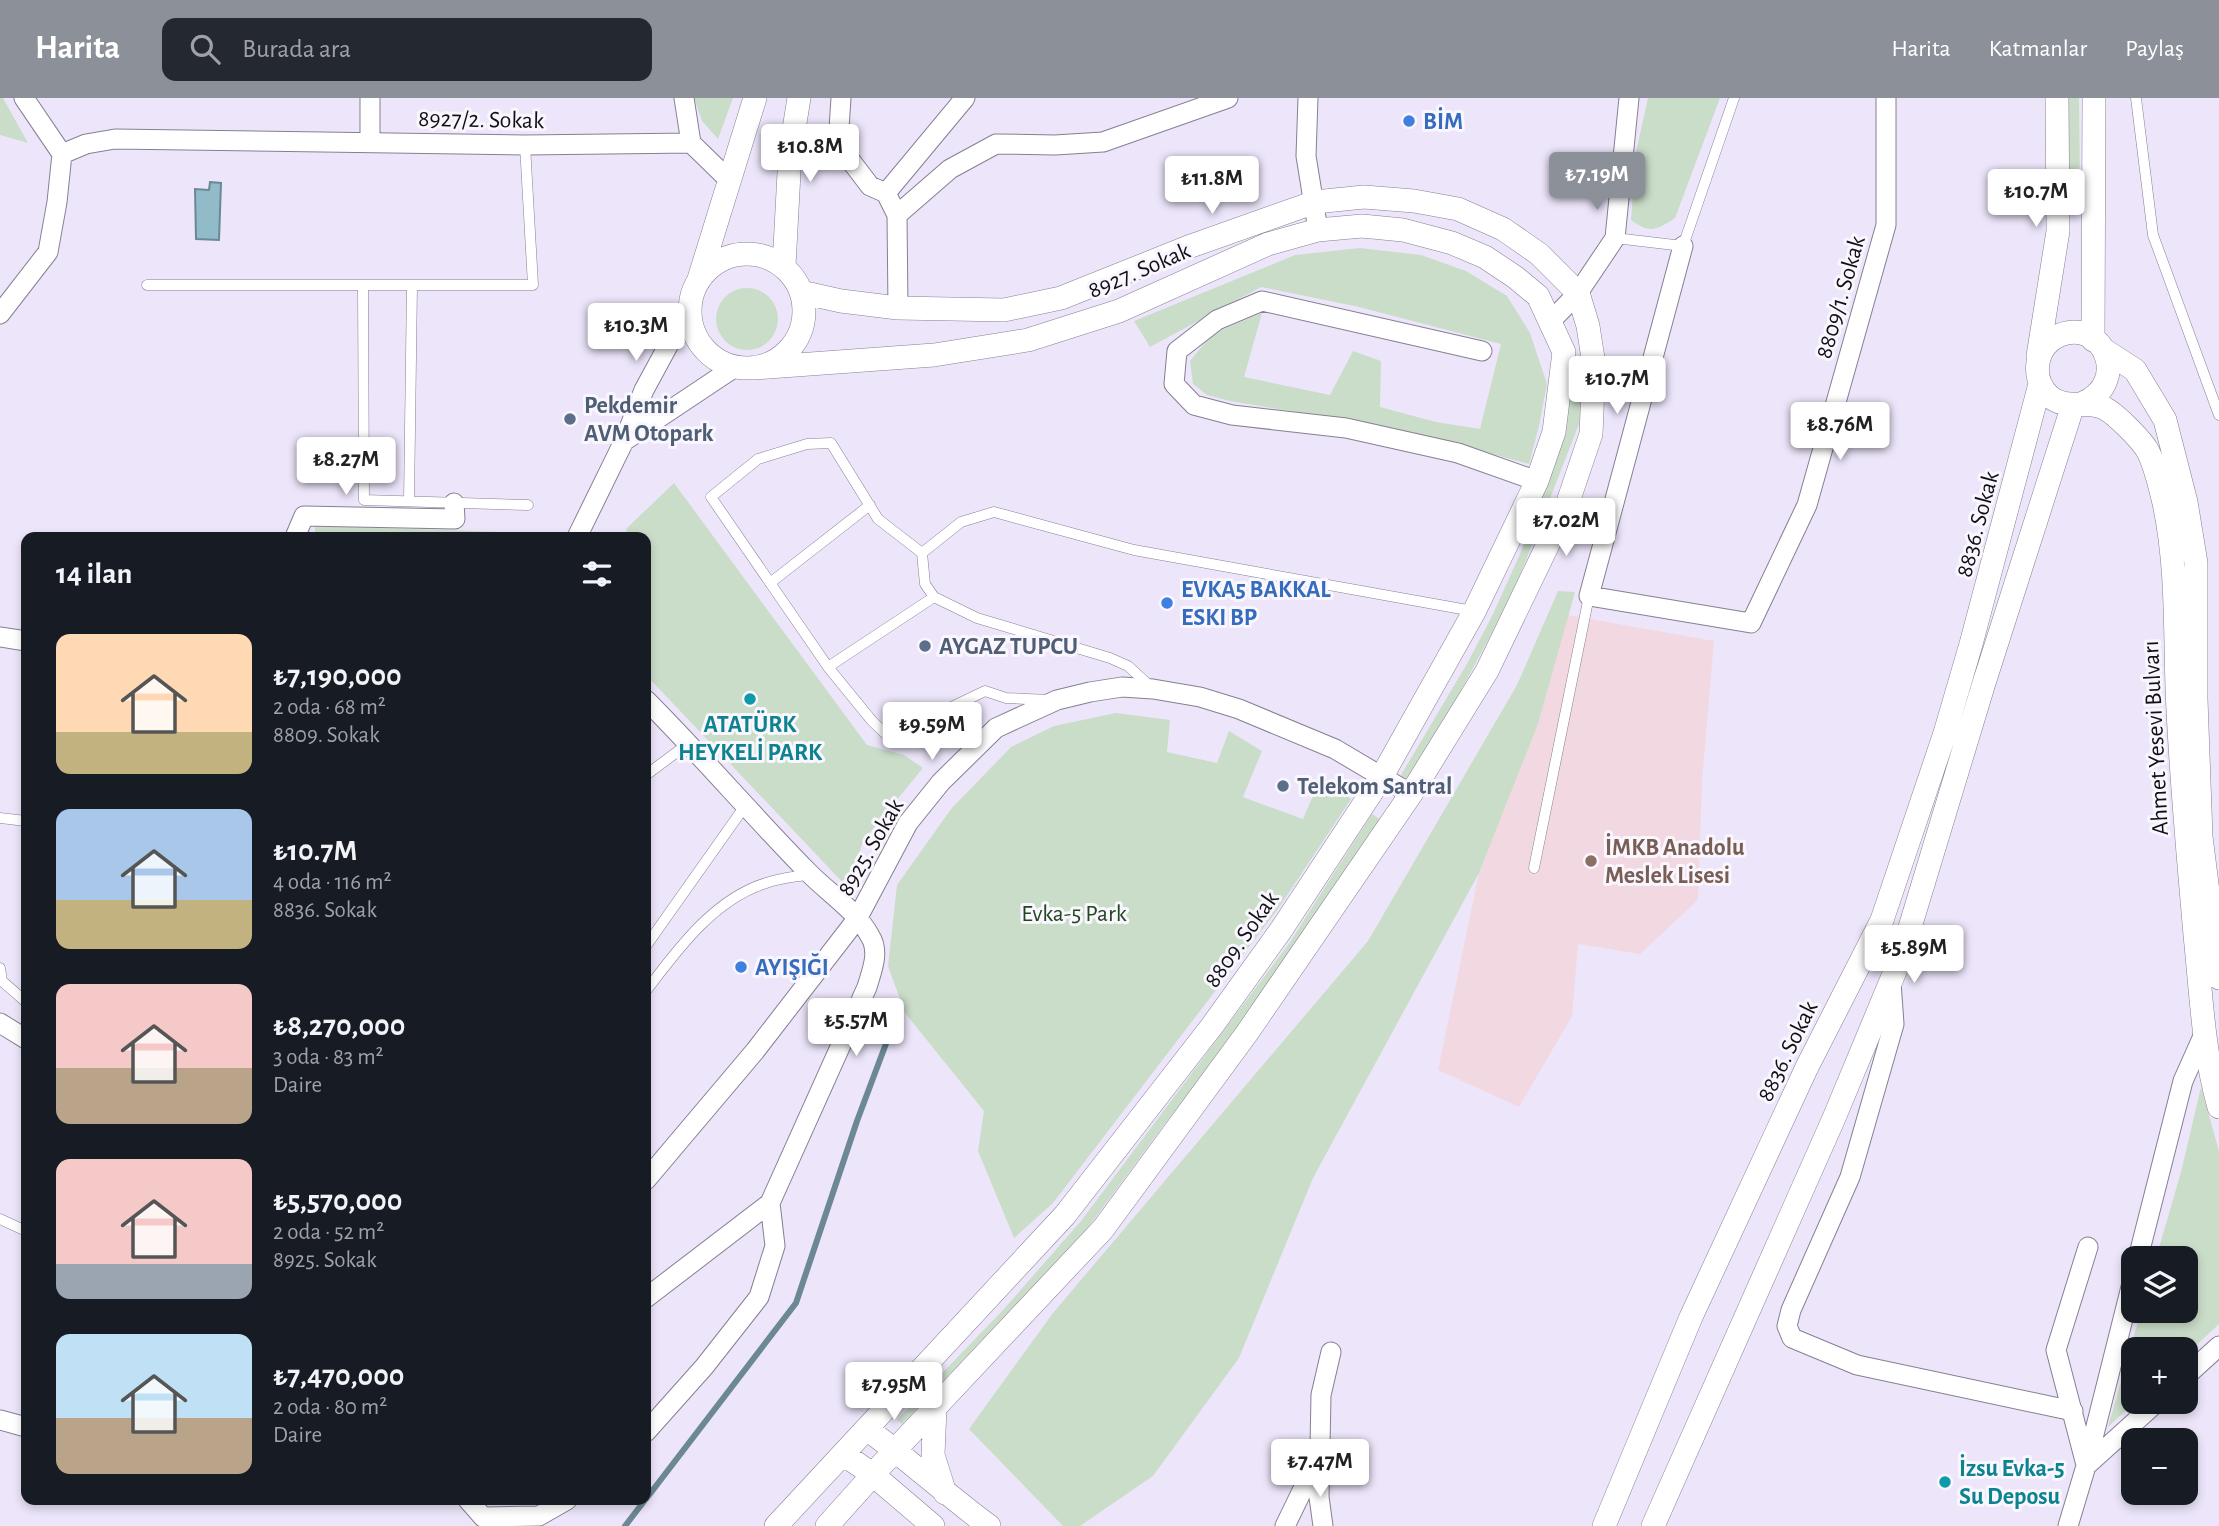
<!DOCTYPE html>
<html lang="tr">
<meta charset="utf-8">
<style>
:root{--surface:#171b24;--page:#242831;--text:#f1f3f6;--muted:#9ea1a6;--accent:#8c9099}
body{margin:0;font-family:"Alegreya Sans",sans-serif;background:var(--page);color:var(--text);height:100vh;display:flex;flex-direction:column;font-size:26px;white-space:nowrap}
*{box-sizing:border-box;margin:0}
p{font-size:23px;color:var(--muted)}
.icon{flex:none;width:38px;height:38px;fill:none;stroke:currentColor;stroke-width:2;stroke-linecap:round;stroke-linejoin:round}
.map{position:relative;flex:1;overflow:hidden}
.panel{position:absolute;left:21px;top:434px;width:630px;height:973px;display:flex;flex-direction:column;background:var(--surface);border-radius:14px;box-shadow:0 4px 10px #0003}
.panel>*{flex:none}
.tools{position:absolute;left:2121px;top:1148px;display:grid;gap:14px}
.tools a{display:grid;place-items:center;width:77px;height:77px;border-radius:14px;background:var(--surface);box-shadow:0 4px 10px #0003;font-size:35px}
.price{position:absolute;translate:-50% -60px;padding:0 16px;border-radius:7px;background:#fff;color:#222;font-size:23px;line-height:46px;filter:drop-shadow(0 2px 4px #0008)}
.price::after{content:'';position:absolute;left:50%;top:42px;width:21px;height:16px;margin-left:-10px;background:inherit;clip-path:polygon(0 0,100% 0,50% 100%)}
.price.active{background:var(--accent);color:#fff}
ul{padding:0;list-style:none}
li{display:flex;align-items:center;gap:21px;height:175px;padding:0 35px}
li span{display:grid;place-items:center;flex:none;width:196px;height:140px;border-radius:14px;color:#555}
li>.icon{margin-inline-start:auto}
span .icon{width:84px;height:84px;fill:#fffc;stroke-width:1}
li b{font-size:30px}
h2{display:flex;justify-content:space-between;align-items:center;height:84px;padding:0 35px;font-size:30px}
header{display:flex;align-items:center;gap:42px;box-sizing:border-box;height:98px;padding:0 35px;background:var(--accent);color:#fff}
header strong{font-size:33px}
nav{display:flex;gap:38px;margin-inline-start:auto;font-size:24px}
.search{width:490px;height:63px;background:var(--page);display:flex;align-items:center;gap:18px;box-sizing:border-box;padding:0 24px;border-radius:14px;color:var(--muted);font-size:26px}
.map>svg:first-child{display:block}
.education{fill:#f2d8e1}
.green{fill:#caddc9}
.water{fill:#91bbc9;stroke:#6b8894;stroke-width:2}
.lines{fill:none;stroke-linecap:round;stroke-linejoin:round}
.stream{stroke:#6b8894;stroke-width:6}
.service-casing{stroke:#867f92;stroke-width:11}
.minor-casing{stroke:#867f92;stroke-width:21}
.tertiary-casing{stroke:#867f92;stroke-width:24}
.service{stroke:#fff;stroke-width:10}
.minor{stroke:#fff;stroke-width:19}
.tertiary{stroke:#fff;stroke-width:23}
.shop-dot{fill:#3f7fe0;stroke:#f9f6fe;stroke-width:2.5}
.service-dot{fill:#5c6f8a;stroke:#f9f6fe;stroke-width:2.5}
.culture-dot{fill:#0f9aa8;stroke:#f9f6fe;stroke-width:2.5}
.education-dot{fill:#8d6e63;stroke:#f9f6fe;stroke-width:2.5}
.labels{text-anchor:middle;stroke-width:6;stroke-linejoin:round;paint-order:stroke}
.street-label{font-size:24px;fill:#121017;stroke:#f9f6fe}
.shop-label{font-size:24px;font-weight:bold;fill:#366cbe;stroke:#f9f6fe;text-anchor:start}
.service-label{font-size:24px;font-weight:bold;fill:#4e5e75;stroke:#f9f6fe;text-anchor:start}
.culture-label{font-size:24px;font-weight:bold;fill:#0d838f;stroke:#f9f6fe}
.education-label{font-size:24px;font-weight:bold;fill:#785e54;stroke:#f9f6fe;text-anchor:start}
.park-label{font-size:24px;fill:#20461e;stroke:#f9f6fe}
</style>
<header>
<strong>Harita</strong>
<div class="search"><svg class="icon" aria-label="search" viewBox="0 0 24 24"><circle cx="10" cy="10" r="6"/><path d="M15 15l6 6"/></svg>Burada ara</div>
<nav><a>Harita</a><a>Katmanlar</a><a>Paylaş</a></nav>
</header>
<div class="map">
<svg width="2219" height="1428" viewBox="0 0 2219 1428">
<rect width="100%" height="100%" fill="#ede6fb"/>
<path class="education" d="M1568,517L1714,543L1702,683L1698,802L1640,856L1578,846L1572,918L1519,1009L1438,972L1479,775L1538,626Z"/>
<path class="green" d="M0,0H3L28,45L0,37Z
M694,0H733L718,41L702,23Z
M1648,0H1720L1675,120C1657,132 1650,136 1631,122L1636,54Z
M2065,0H2079L2080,91H2068Z
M1360,150L1421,157L1466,173L1507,198L1530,235L1547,286L1539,328L1529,366L1434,340L1356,324L1230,303L1207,297L1193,286L1190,263L1212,236L1262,215L1244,279L1330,297L1353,253L1381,263L1380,309L1436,324L1480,331L1501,246L1359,209L1261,189L1150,249L1134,223L1295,157Z
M716 221a31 31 0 1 1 62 0a31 31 0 1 1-62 0Z
M1577,280L1582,287L1579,326L1512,498L1453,607L1407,681L1403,682L1401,677L1468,564L1493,516L1520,456L1566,334L1571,285Z
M674,385L867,647L904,657L923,670L863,743L848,790L646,577V439H625L627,430Z
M315,428L535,435L534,439H315Z
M1558,493L1575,494L1538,626L1479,775L1313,1080L1239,1260L1153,1378L1080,1428H1063L969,1331L1053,1215L1368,843L1517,587Z
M1116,615L1170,622L1167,654L1217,665L1229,633L1262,653L1243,699L1303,721L1322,677L1351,701L1278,811L1053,1105L1014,1140L978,1053L984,1013L905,915L888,868L897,787L951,711L1011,649L1054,628Z
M1372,716L1381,722L1225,950L1163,1028L1084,1135L902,1326L897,1322L1003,1212L1081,1123L1288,847Z
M2201,989L2219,1053V1226L2186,1257V1251H2133V1304H2135L2108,1329L2141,1213H2186V1160H2156L2181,1074Z"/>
<path class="water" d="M210,84L221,85L219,142L196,141L195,91L209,92Z"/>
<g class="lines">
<path class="stream" d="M646,1401L796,1205L857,1023L890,935
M625,1428L645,1402"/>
<defs>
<path id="service" d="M2136,0L2153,137L2219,317
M1615,140L1683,148L1734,0
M147,187H533L525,47
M363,187L364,402L528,407
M409,403L412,187
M922,455L961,424L994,414L1134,452L1473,513
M770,485L870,407
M828,569L934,499
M1049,602L1006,600L985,593L889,639L872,623L828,569L711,399L758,361L807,346L831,345L878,421L922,455L925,486L934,499L977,520L1110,560L1128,568L1151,589
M646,677L689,645
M0,720L26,723
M1534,770L1589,498
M646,848L745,708
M0,870L2,883L26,904
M646,893C677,852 714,801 766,785C780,780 795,779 809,776
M0,1121L26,1133"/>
<path id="minor" d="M684,0L691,45
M841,0L838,46L870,88L886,95L897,117
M1308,0L1306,58L1318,132
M370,44V0
M691,45L728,81
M62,56L86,46L115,41L525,47L691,45
M886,95L965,0
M1683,148L1589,498L1751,525L1807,407L1886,127V0
M898,210L897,117L950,71L996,46L1055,47L1103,44L1228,0
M0,216L48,154L57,104L62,56L24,0
M1551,223L1578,195L1615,140L1629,0
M1482,253L1262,203L1217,222L1177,253L1174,286L1194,307L1232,317L1346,330L1458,355L1537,383
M624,343L735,269
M295,439L304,418L455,421L454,405
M577,439L624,343L644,292L690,207
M0,539L26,543
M646,602C701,657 752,717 807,773C827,794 856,812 870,838C880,854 872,872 867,889L770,1105L646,1200
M1891,884L1894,926L1850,1079L1791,1212L1787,1228L1792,1240L1857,1267L2073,1313
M0,925L26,941
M646,1082L755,953L857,821L908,725L941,684L996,630L1057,602L1090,594L1122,589L1153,591L1200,599L1239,611L1335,651L1411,696
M2138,1160L2183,983L2204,936
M2186,1278L2219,1248
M0,1322L26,1329
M646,1334L704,1269L759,1199L775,1148L770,1105
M2085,1363L2056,1252L2088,1149
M2086,1368L2157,1304
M468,1402L483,1419L539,1418L567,1402
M1285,1428L1318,1360
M1323,1428L1319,1399L1321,1297L1331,1254
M2068,1428L2086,1368L2133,1181"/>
<path id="tertiary" d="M690 213a57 57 0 1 1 114 0a57 57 0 1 1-114 0Z
M784,168L790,56L799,0
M699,181L755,0
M801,194L841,203L898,210L1004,212L1061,200L1191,148L1315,104L1364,99L1414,103L1458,111L1503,131L1539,156L1578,195L1588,228L1594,267L1591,336L1567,407L1487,573L1411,696L1247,935L1103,1131L895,1352L827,1428
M2093,242L2094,0
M2104,252L2135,272L2165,322L2186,404L2196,465V601L2201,739L2219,880
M2038,258L2058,133L2057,0
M754,270L934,257L1028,242L1119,213L1268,146L1318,132L1362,128L1403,132L1452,145L1485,159L1515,179L1538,198L1564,254L1554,334L1537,383L1474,514L1381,680L1281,832L1212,928L1065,1117L776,1428
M2083,305C2131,284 2103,220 2060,237C2035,247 2030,280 2049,298C2066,313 2086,301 2104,310C2115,315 2139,340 2146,350C2153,361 2161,392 2164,405C2177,466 2175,528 2177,589C2180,672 2188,754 2195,837C2201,894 2203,953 2219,1009
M935,1310L933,1357L945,1395
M867,1331C909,1362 947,1397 989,1428
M843,1356L872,1376L933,1428
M1604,1428L1691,1219L1807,969L1882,822L1945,635L1971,546L2040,286
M1653,1428L1834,1020L1901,859L1984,585L2073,307"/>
</defs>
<use href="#service" class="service-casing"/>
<use href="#minor" class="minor-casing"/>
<use href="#tertiary" class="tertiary-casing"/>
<use href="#service" class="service"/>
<use href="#minor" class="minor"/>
<use href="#tertiary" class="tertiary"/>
</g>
<g class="shop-dot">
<circle cx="1409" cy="23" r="7"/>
<circle cx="1167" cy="505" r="7"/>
<circle cx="741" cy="869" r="7"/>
</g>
<g class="service-dot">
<circle cx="570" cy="321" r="7"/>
<circle cx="925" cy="548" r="7"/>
<circle cx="1283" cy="688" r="7"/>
</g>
<g class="culture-dot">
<circle cx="750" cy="601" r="7"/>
<circle cx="1945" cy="1384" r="7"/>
</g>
<circle class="education-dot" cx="1591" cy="763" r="7"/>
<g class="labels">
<g class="street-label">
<text transform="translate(481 21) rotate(1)" y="8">8927/2. Sokak</text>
<text transform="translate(1139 172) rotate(-23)" y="8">8927. Sokak</text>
<text transform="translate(1840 199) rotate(-74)" y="8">8809/1. Sokak</text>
<text transform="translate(1977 426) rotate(-75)" y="8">8836. Sokak</text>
<text transform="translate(2155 640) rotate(-93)" y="8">Ahmet Yesevi Bulvarı</text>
<text transform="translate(870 749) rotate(-60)" y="8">8925. Sokak</text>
<text transform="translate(1241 841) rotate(-55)" y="8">8809. Sokak</text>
<text transform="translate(1787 953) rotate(-64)" y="8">8836. Sokak</text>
</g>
<g class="shop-label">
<text x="1423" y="31">BİM</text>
<text x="1181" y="499">EVKA5 BAKKAL<tspan x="1181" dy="28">ESKI BP</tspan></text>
<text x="755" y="877">AYIŞIĞI</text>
</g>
<g class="service-label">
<text x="584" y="315">Pekdemir<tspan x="584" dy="28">AVM Otopark</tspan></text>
<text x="939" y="556">AYGAZ TUPCU</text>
<text x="1297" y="696">Telekom Santral</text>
</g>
<g class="culture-label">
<text x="750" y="634">ATATÜRK<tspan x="750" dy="28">HEYKELİ PARK</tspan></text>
<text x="1959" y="1378" text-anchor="start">İzsu Evka-5<tspan x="1959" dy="28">Su Deposu</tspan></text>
</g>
<g class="education-label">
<text x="1605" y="757">İMKB Anadolu<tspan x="1605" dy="28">Meslek Lisesi</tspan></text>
</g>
<g class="park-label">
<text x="1074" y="823">Evka-5 Park</text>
</g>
</g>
</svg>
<div class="tools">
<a><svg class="icon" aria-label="layers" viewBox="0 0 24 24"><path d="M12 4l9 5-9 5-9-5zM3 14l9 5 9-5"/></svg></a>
<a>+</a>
<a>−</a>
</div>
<b class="price" style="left:810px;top:86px">₺10.8M</b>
<b class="price active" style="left:1597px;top:114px">₺7.19M</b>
<b class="price" style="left:1212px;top:118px">₺11.8M</b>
<b class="price" style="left:2036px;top:131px">₺10.7M</b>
<b class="price" style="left:636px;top:265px">₺10.3M</b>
<b class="price" style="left:1617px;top:318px">₺10.7M</b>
<b class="price" style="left:1840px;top:364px">₺8.76M</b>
<b class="price" style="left:346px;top:399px">₺8.27M</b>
<b class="price" style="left:1566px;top:460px">₺7.02M</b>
<b class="price" style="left:932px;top:664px">₺9.59M</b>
<b class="price" style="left:1914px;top:887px">₺5.89M</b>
<b class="price" style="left:856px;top:960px">₺5.57M</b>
<b class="price" style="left:894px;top:1324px">₺7.95M</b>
<b class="price" style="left:1320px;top:1401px">₺7.47M</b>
<section class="panel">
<h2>14 ilan<svg class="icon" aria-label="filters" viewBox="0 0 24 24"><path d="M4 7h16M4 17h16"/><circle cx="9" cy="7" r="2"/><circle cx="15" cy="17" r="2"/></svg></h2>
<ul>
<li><span style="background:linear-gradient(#ffd9b3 70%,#c2b280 0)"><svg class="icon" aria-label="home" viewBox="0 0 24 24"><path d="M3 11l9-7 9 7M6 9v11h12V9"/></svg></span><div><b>₺7,190,000</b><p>2 oda · 68 m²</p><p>8809. Sokak</p></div></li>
<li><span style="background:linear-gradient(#a9c7e8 65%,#c2b280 0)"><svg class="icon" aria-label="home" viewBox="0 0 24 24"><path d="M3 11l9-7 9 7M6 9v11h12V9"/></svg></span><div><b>₺10.7M</b><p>4 oda · 116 m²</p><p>8836. Sokak</p></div></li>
<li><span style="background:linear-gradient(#f6c9c9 60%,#b9a48a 0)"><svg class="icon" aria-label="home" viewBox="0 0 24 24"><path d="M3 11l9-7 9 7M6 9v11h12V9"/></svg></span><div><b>₺8,270,000</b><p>3 oda · 83 m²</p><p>Daire</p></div></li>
<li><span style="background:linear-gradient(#f6c9c9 75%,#9aa5b1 0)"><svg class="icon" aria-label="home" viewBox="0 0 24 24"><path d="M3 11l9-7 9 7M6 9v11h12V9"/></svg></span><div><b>₺5,570,000</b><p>2 oda · 52 m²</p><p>8925. Sokak</p></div></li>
<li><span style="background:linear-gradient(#bfe0f5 60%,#b9a48a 0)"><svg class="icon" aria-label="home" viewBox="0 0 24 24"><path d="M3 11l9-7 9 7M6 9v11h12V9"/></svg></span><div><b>₺7,470,000</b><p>2 oda · 80 m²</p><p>Daire</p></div></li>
</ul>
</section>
</div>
